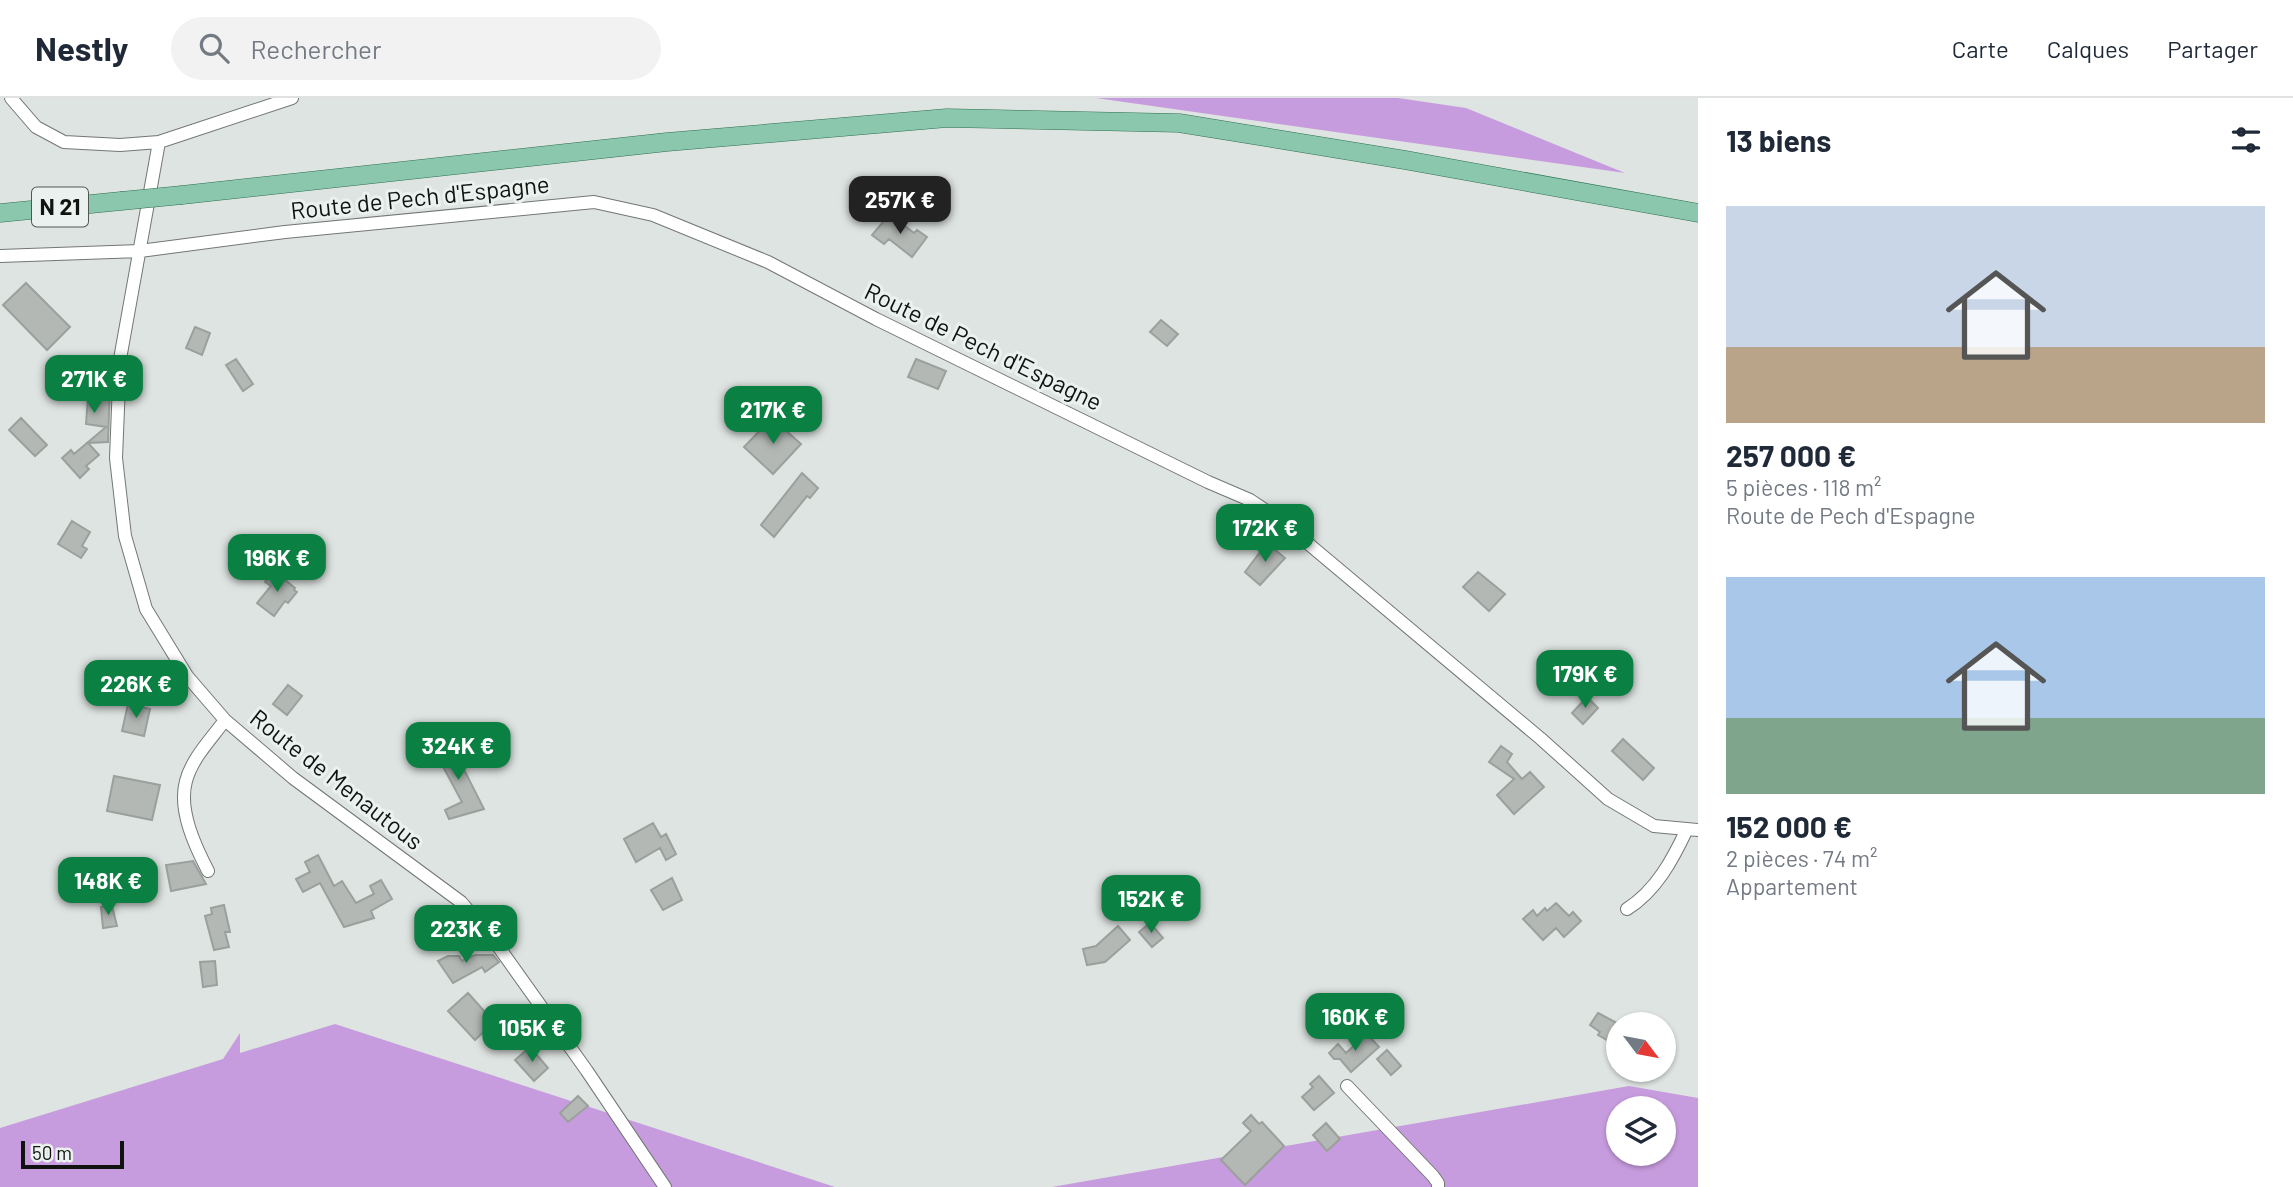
<!DOCTYPE html>
<html lang="fr">
<meta charset="utf-8">
<style>
:root{--surface:#fff;--page:#f2f2f3;--text:#1f2937;--muted:#747a83;--line:#e0e1e3;--accent:#0b8043}
body{margin:0;font-family:Barlow,sans-serif;background:var(--page);color:var(--text);height:100vh;display:flex;flex-direction:column;font-size:26px;white-space:nowrap}
*{box-sizing:border-box;margin:0}
p{font-size:23px;color:var(--muted)}
.icon{flex:none;width:38px;height:38px;fill:none;stroke:currentColor;stroke-width:2;stroke-linecap:round;stroke-linejoin:round}
.map{position:relative;flex:1;overflow:hidden}
.side{display:flex;flex-direction:column;background:var(--surface);width:595px}
.side>*{flex:none}
.needle{width:46px;rotate:122deg}
.fabs{position:absolute;left:1606px;top:914px;display:grid;gap:14px}
.fabs a{display:grid;place-items:center;width:70px;height:70px;border-radius:50%;background:var(--surface);box-shadow:0 2px 5px #0004;font-size:35px}
.scale{position:absolute;left:21px;bottom:18px;width:103px;box-sizing:border-box;padding-left:7px;border:4px solid #111311;border-top:0;font-size:19px;line-height:24px;white-space:nowrap;color:#111311;-webkit-text-stroke:5px #ebf1ee;paint-order:stroke}
.price{position:absolute;translate:-50% -60px;padding:0 16px;border-radius:14px;background:var(--accent);color:#fff;font-size:23px;line-height:46px;filter:drop-shadow(0 2px 4px #0008)}
.price::after{content:'';position:absolute;left:50%;top:42px;width:21px;height:16px;margin-left:-10px;background:inherit;clip-path:polygon(0 0,100% 0,50% 100%)}
.price.active{background:#222;color:#fff}
ul{padding:0;list-style:none}
li{display:grid;align-content:center;gap:14px;height:371px;padding:0 28px}
li span{display:grid;place-items:center;height:217px;border-radius:0px;color:#555}
li>.icon{margin-inline-start:auto}
span .icon{width:126px;height:126px;fill:#fffc;stroke-width:1}
li b{font-size:30px}
h2{display:flex;justify-content:space-between;align-items:center;height:84px;padding:0 28px;font-size:30px}
header{display:flex;align-items:center;gap:42px;box-sizing:border-box;height:98px;padding:0 35px;background:var(--surface);border-bottom:2px solid var(--line)}
header strong{font-size:33px}
nav{display:flex;gap:38px;margin-inline-start:auto;font-size:24px}
.search{width:490px;height:63px;background:var(--page);display:flex;align-items:center;gap:18px;box-sizing:border-box;padding:0 24px;border-radius:38px;color:var(--muted);font-size:26px}
main{display:flex;flex:1;min-height:0}
.map>svg:first-child{display:block}
.green{fill:#c79cde;fill-rule:evenodd}
.building{fill:#b3b8b5;stroke:#9ba09d;stroke-width:2}
.lines{fill:none;stroke-linecap:round;stroke-linejoin:round}
.minor-casing{stroke:#727774;stroke-width:14}
.primary-casing{stroke:#2e7051;stroke-width:19}
.minor{stroke:#fff;stroke-width:12}
.primary{stroke:#8bc7ac;stroke-width:18}
.primary-bridge-casing{stroke:#2e7051;stroke-width:19;stroke-linecap:butt}
.primary-bridge{stroke:#8bc7ac;stroke-width:18}
.labels{text-anchor:middle;stroke-width:6;stroke-linejoin:round;paint-order:stroke}
.shield{fill:#ebf1ee;stroke:#525653;stroke-width:2}
.shield-label{font-size:23px;font-weight:bold;fill:#111311}
.street-label{font-size:24px;fill:#111311;stroke:#ebf1ee}
</style>
<header>
<strong>Nestly</strong>
<div class="search"><svg class="icon" aria-label="search" viewBox="0 0 24 24"><circle cx="10" cy="10" r="6"/><path d="M15 15l6 6"/></svg>Rechercher</div>
<nav><a>Carte</a><a>Calques</a><a>Partager</a></nav>
</header>
<main>
<div class="map">
<svg width="1698" height="1089" viewBox="0 0 1698 1089">
<rect width="100%" height="100%" fill="#dee4e1"/>
<path class="green" d="M1096,0H1398L1466,10L1625,75Z
M335,926L835,1089H0V1030L223,961L240,935V955Z
M1629,988L1698,1000V1089H1052ZM1619,1010H1664V1055H1619Z"/>
<path class="building" d="M888,118L899,127L901,125L914,135L917,132L927,139L912,159L889,141L884,146L872,137Z
M26,185L70,229L47,252L3,207Z
M1161,222L1178,236L1167,248L1150,234Z
M195,229L210,235L202,257L186,250Z
M91,260L111,261L108,344L88,345L99,357L86,368L89,371L80,380L62,360L71,352L74,356L106,329L86,326Z
M236,261L253,286L243,293L226,267Z
M916,261L946,273L938,291L908,279Z
M21,320L47,347L35,358L9,332Z
M772,320L801,346L773,376L744,349Z
M802,375L818,390L810,400L807,398L774,439L761,427Z
M72,423L90,434L82,448L87,451L81,460L58,446Z
M1267,445L1285,460L1260,487L1245,474Z
M273,472L295,490L294,492L297,494L288,505L285,503L274,518L257,505L271,488L265,484Z
M1478,474L1505,496L1489,513L1463,489Z
M288,587L302,598L287,617L273,606Z
M1587,599L1598,610L1583,626L1572,615Z
M128,606L150,611L144,638L122,633Z
M1623,641L1654,670L1643,682L1612,653Z
M449,642L484,711L449,721L445,712L462,704L433,650Z
M1501,648L1512,656L1507,664L1522,681L1530,674L1544,689L1514,716L1497,697L1514,681L1489,664Z
M114,678L160,687L152,722L107,713Z
M653,725L661,739L666,736L676,756L666,762L660,750L636,764L624,741Z
M318,757L334,788L342,783L356,805L374,796L370,788L381,782L392,801L371,813L374,820L344,829L320,785L303,794L296,781L310,774L305,764Z
M193,763L206,786L171,793L166,767Z
M672,780L682,802L663,812L651,792Z
M1556,805L1569,818L1573,814L1581,823L1564,839L1556,830L1543,842L1523,821L1533,812L1537,818L1545,810L1547,813Z
M224,807L230,834H225L229,849L214,852L205,818L212,816L211,810Z
M112,808L117,828L103,830L101,809Z
M1150,825L1163,840L1152,849L1139,834Z
M1118,828L1130,842L1105,864L1087,867L1083,851L1096,848Z
M475,857H493L499,864L485,874L482,869L453,885L438,863L448,858H459L462,863Z
M215,863L217,887L203,889L200,864Z
M468,895L494,924L475,942L448,913Z
M1598,915L1619,926V949L1598,937L1600,934L1590,927Z
M1367,936L1379,949L1351,974L1340,961H1334L1329,955L1338,946L1346,955Z
M530,949L548,970L534,983L515,962Z
M1387,952L1401,968L1391,977L1377,961Z
M1319,978L1334,995L1314,1012L1302,999L1313,989L1310,986Z
M578,998L588,1008L568,1024L560,1015Z
M1251,1017L1259,1026L1262,1024L1284,1048L1245,1087L1221,1062L1251,1033L1243,1025Z
M1326,1025L1340,1041L1327,1053L1313,1037Z"/>
<g class="lines">
<defs>
<path id="minor" d="M11,0L36,29L64,44L120,47L159,44L292,0
M159,44L120,261L116,360L125,438L146,511L187,578L225,622L293,680L461,804L493,841L587,973L665,1089
M0,158L140,153L285,134L594,104L653,117L768,164L876,221L1208,384L1250,402L1280,422L1540,640L1608,701L1654,728L1698,732
M208,773C195,748 178,712 186,683C192,660 212,640 225,622
M1627,811C1656,793 1673,761 1687,731
M1347,988L1433,1078L1438,1085V1089"/>
<path id="primary" d="M182,97L667,44L947,20L1179,25L1405,62L1698,115
M0,115L121,103"/>
</defs>
<use href="#minor" class="minor-casing"/>
<use href="#primary" class="primary-casing"/>
<use href="#minor" class="minor"/>
<use href="#primary" class="primary"/>
<defs>
<path id="primary-bridge" d="M121,103L182,97"/>
</defs>
<use href="#primary-bridge" class="primary-bridge-casing"/>
<use href="#primary-bridge" class="primary-bridge"/>
</g>
<g class="labels">
<rect class="shield" x="32" y="89.5" width="56" height="39" rx="5"/>
<g class="shield-label">
<text x="60" y="117">N 21</text>
</g>
<g class="street-label">
<text transform="translate(420 100) rotate(-6)" y="8">Route de Pech d'Espagne</text>
<text transform="translate(983 249) rotate(26)" y="8">Route de Pech d'Espagne</text>
<text transform="translate(336 682) rotate(38)" y="8">Route de Menautous</text>
</g>
</g>
</svg>
<div class="fabs">
<a><svg class="needle" viewBox="-14 -14 28 28"><path d="M0-13l5 13h-10z" fill="#e53935"/><path d="M0 13l5-13h-10z" fill="#747a83"/></svg></a>
<a><svg class="icon" aria-label="layers" viewBox="0 0 24 24"><path d="M12 4l9 5-9 5-9-5zM3 14l9 5 9-5"/></svg></a>
</div>
<div class="scale">50 m</div>
<b class="price active" style="left:900px;top:138px">257K €</b>
<b class="price" style="left:94px;top:317px">271K €</b>
<b class="price" style="left:773px;top:348px">217K €</b>
<b class="price" style="left:1265px;top:466px">172K €</b>
<b class="price" style="left:277px;top:496px">196K €</b>
<b class="price" style="left:1585px;top:612px">179K €</b>
<b class="price" style="left:136px;top:622px">226K €</b>
<b class="price" style="left:458px;top:684px">324K €</b>
<b class="price" style="left:108px;top:819px">148K €</b>
<b class="price" style="left:1151px;top:837px">152K €</b>
<b class="price" style="left:466px;top:867px">223K €</b>
<b class="price" style="left:1355px;top:955px">160K €</b>
<b class="price" style="left:532px;top:966px">105K €</b>
</div>
<section class="side">
<h2>13 biens<svg class="icon" aria-label="filters" viewBox="0 0 24 24"><path d="M4 7h16M4 17h16"/><circle cx="9" cy="7" r="2"/><circle cx="15" cy="17" r="2"/></svg></h2>
<ul>
<li><span style="background:linear-gradient(#c9d6e8 65%,#b9a48a 0)"><svg class="icon" aria-label="home" viewBox="0 0 24 24"><path d="M3 11l9-7 9 7M6 9v11h12V9"/></svg></span><div><b>257 000 €</b><p>5 pièces · 118 m²</p><p>Route de Pech d'Espagne</p></div></li>
<li><span style="background:linear-gradient(#a9c7e8 65%,#7fa58c 0)"><svg class="icon" aria-label="home" viewBox="0 0 24 24"><path d="M3 11l9-7 9 7M6 9v11h12V9"/></svg></span><div><b>152 000 €</b><p>2 pièces · 74 m²</p><p>Appartement</p></div></li>
</ul>
</section>
</main>
